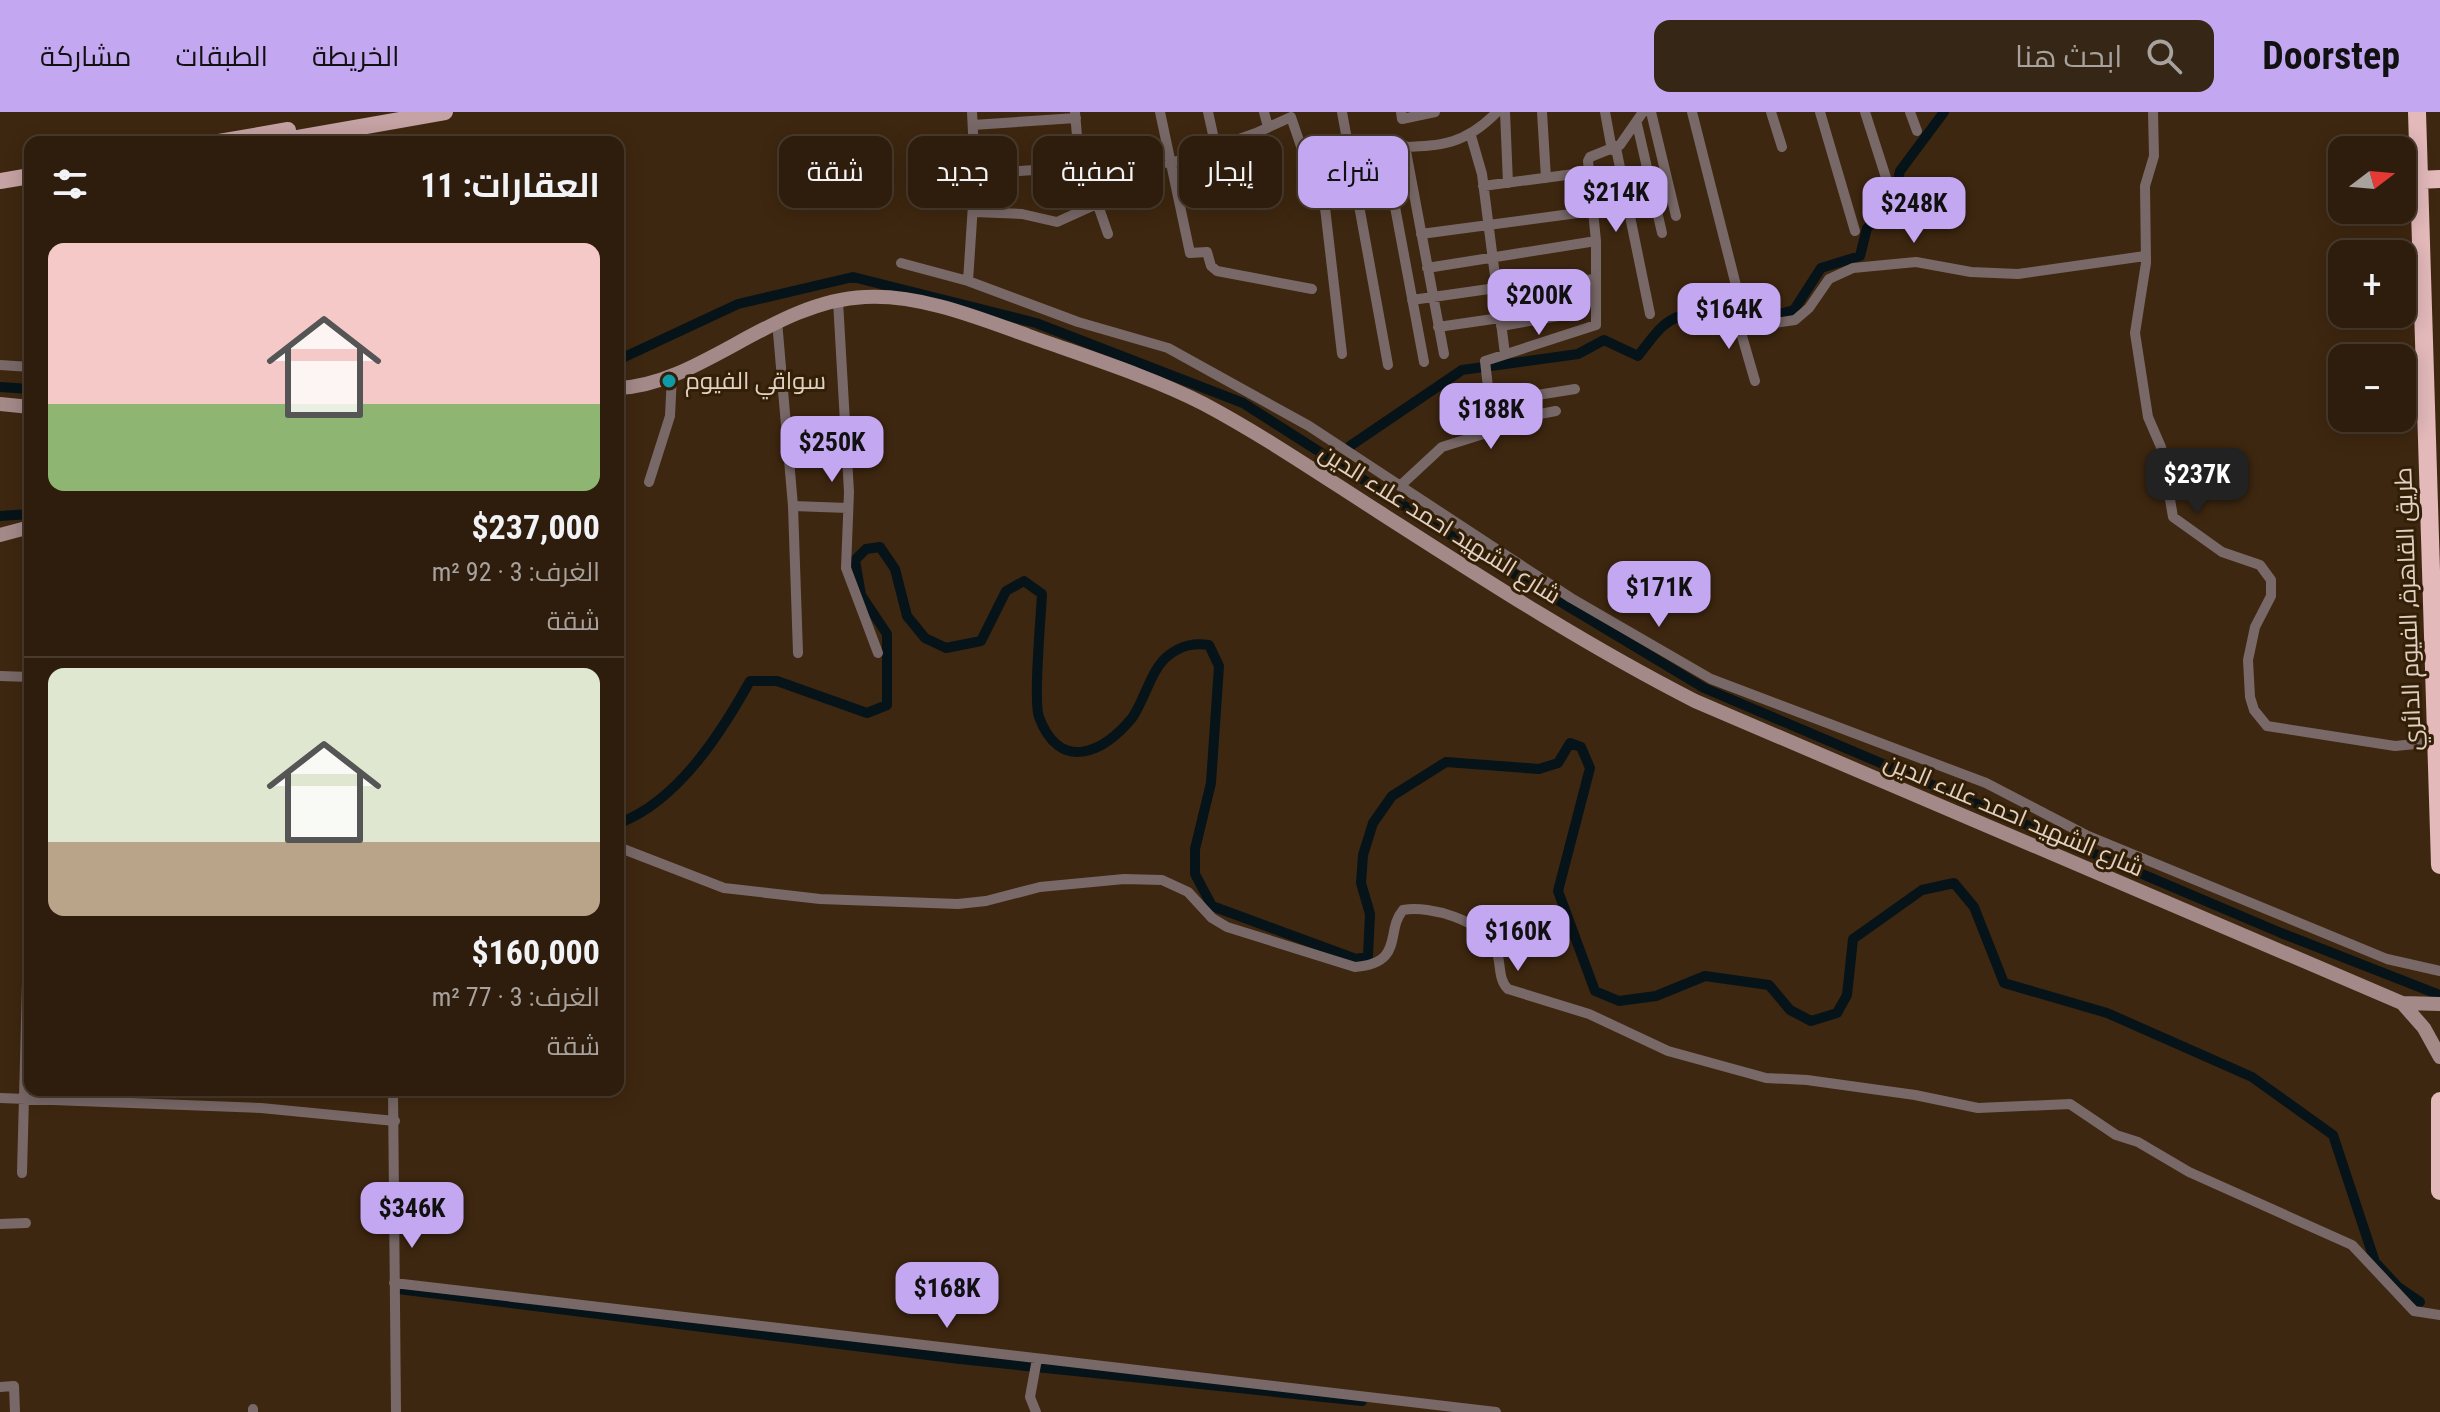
<!DOCTYPE html>
<html lang="ar">
<meta charset="utf-8">
<style>
:root{--surface:#2e1d0c;--page:#362615;--text:#f1f3f6;--muted:#a7a29d;--line:#493b2d;--accent:#c4a7f1}
body{margin:0;font-family:"Roboto Condensed",Cairo,sans-serif;background:var(--page);color:var(--text);direction:rtl;height:100vh;display:flex;flex-direction:column;font-size:30px;white-space:nowrap}
*{box-sizing:border-box;margin:0}
p{font-size:26px;color:var(--muted)}
.icon{flex:none;width:44px;height:44px;fill:none;stroke:currentColor;stroke-width:2;stroke-linecap:round;stroke-linejoin:round}
.map{position:relative;flex:1;overflow:hidden;direction:ltr}
.sheet{position:absolute;left:24px;top:24px;width:600px;height:960px;display:flex;flex-direction:column;background:var(--surface);border-radius:16px;box-shadow:0 4px 20px #0003,0 0 0 2px var(--line);direction:rtl}
.sheet>*{flex:none}
.hud{position:absolute;left:648px;top:24px;width:760px;height:72px;direction:rtl;display:flex;gap:16px}
.needle{width:52px;rotate:74deg}
.buttons{position:absolute;left:2328px;top:24px;display:grid;gap:16px}
.buttons a{display:grid;place-items:center;width:88px;height:88px;border-radius:16px;background:var(--surface);box-shadow:0 4px 20px #0003,0 0 0 2px var(--line);font-size:40px}
.price{position:absolute;translate:-50% -68px;padding:0 18px;border-radius:16px;background:var(--accent);color:#111;font-size:26px;line-height:52px;filter:drop-shadow(0 2px 4px #0008)}
.price::after{content:'';position:absolute;left:50%;top:48px;width:24px;height:18px;margin-left:-12px;background:inherit;clip-path:polygon(0 0,100% 0,50% 100%)}
.price.current{background:#222;color:#fff}
ul{padding:0;list-style:none}
li{display:grid;align-content:center;gap:16px;height:424px;padding:0 24px}
li+li{border-top:2px solid var(--line)}
li span{display:grid;place-items:center;height:248px;border-radius:16px;color:#555}
li>.icon{margin-inline-start:auto}
span .icon{width:144px;height:144px;fill:#fffc;stroke-width:1}
li b{font-size:34px}
h2{display:flex;justify-content:space-between;align-items:center;height:96px;padding:0 24px;font-size:34px}
.pill{padding:0 28px;border-radius:16px;background:var(--surface);box-shadow:0 4px 20px #0003,0 0 0 2px var(--line);font-size:28px;line-height:72px}
.pill.current{background:var(--accent);color:#111}
header{display:flex;align-items:center;gap:48px;box-sizing:border-box;height:112px;padding:0 40px;background:var(--accent);color:#111}
header strong{font-size:38px}
nav{display:flex;gap:44px;margin-inline-start:auto;font-size:28px}
.search{width:560px;height:72px;background:var(--page);display:flex;align-items:center;gap:20px;box-sizing:border-box;padding:0 28px;border-radius:16px;color:var(--muted);font-size:30px}
.map>svg:first-child{display:block}
.lines{fill:none;stroke-linecap:round;stroke-linejoin:round}
.canal{stroke:#061419;stroke-width:10}
.street{stroke:#796868;stroke-width:10}
.secondary{stroke:#a48989;stroke-width:14}
.primary{stroke:#c5a2a3;stroke-width:16}
.highway{stroke:#e3b9ba;stroke-width:18}
.culture-dot{fill:#0f9aa8;stroke:#331e06;stroke-width:3}
.labels{text-anchor:middle;stroke-width:6;stroke-linejoin:round;paint-order:stroke}
.poi-label{font-size:24px;fill:#e0d1c4;stroke:#331e06;text-anchor:start}
.street-label{font-size:24px;fill:#e0d1c4;stroke:#331e06}
</style>
<header>
<strong>Doorstep</strong>
<div class="search"><svg class="icon" aria-label="search" viewBox="0 0 24 24"><circle cx="10" cy="10" r="6"/><path d="M15 15l6 6"/></svg>ابحث هنا</div>
<nav><a>الخريطة</a><a>الطبقات</a><a>مشاركة</a></nav>
</header>
<div class="map">
<svg width="2440" height="1300" viewBox="0 0 2440 1300">
<rect width="100%" height="100%" fill="#3e2710"/>
<g class="lines">
<path class="canal" d="M1744,194L1776,203L1794,198L1821,156L1860,144L1867,116L1887,99L1894,86L1900,59L1944,0
M618,248L738,192L853,165L1036,211L1243,291L1461,430L1704,576L2281,821L2440,883
M0,275L30,277
M1350,334L1462,258L1578,242L1604,228L1638,244C1646,234 1654,222 1663,214C1678,200 1717,192 1737,193
M0,404L30,402
M618,706L622,710C679,687 721,621 750,569H777L867,601L887,593V522L861,483L855,448L866,437L880,435L895,457L907,504L925,526L946,536L981,529L1006,479L1024,469L1042,482C1041,504 1033,589 1039,605C1060,661 1103,641 1132,606C1145,588 1151,556 1169,543C1182,533 1194,531 1209,533L1219,554L1211,671L1195,737V762L1212,794L1356,847L1368,844L1370,802L1361,771L1363,743L1373,711L1392,684L1446,650L1539,657L1558,651L1570,631L1581,635L1590,656L1558,779L1595,879L1619,889L1656,884L1705,864L1769,873L1790,898L1811,909L1837,901L1847,883L1853,827L1922,778L1954,771L1974,795L2004,871L2107,901L2252,965L2333,1023L2375,1150L2398,1175L2420,1190
M398,1177L960,1247L1362,1289"/>
<path class="street" d="M1075,0L1078,36L1108,122
M1160,0L1190,141L1207,140L1211,154L1217,159L1312,177
M1208,0L1216,36
M1264,0L1268,15
M1342,0L1388,253
M1401,0L1402,7L1435,0
M1505,0L1508,71
M1542,0L1546,66
M1605,0L1612,38
M1651,0L1676,104
M1692,0L1743,201
M1771,0L1782,35
M1820,0L1855,119
M1865,0L1890,78
M1910,0L1917,19
M2153,0L2154,44L2145,74L2146,151L2135,221L2148,305L2161,335L2173,405L2222,440L2260,453L2271,468V484L2255,515L2248,548L2250,585L2254,598L2267,614L2395,634L2436,630
M1637,12L1662,121
M973,13L1076,6
M1256,21L1291,5L1307,52
M1471,24L1482,62L1505,242
M1222,33L1240,81
M1405,34L1444,242
M1616,36L1650,202
M1169,52L1256,21L1278,83
M975,62L1034,58L1081,45
M1483,74L1589,60
M974,100L1022,102L1057,110L1099,91
M1421,122L1593,99
M901,151L968,169L1078,210L1168,236L1309,314L1571,486L1711,567L1986,671L2086,723L2387,847L2440,859
M1427,156L1596,129
M968,169L975,62L972,0
M1497,181L1594,167
M1412,188L1496,176
M838,189L849,380L846,456L878,541
M1735,200L1755,269
M1711,203L1735,200L1774,211L1795,208L1809,196L1829,167L1853,156L1916,150L1971,160L2018,162L2145,144
M777,209L793,394L798,541
M1501,214L1570,202
M1438,215L1500,206
M1342,242L1324,87L1367,40L1384,36
M1424,250L1384,36C1433,33 1460,38 1497,0
M0,253L30,255
M1487,291L1575,277
M1490,311L1556,299
M649,370L670,304L672,263
M1400,374L1442,335L1493,319L1485,297L1489,284L1485,249L1596,213V129L1588,49L1590,45L1620,33L1643,0
M793,394L848,396
M0,564L30,565
M618,735L724,776L820,787L958,792L986,789L1040,775L1124,767L1162,768L1188,780L1212,806L1227,815L1355,855C1405,851 1385,819 1403,798C1431,793 1482,809 1495,835C1502,849 1497,867 1508,877L1589,902L1668,939L1766,966L1807,968L1915,983L1978,996L2070,992L2116,1023L2138,1030L2189,1060L2352,1133L2414,1199L2440,1203
M393,978L396,1300
M0,986L261,996L395,1009
M22,1061L27,871
M0,1112L26,1111
M394,1171L1496,1300
M0,1275L14,1274L15,1300
M253,1300V1297
M1036,1300L1030,1285L1037,1247"/>
<path class="secondary" d="M618,276C700,273 773,189 865,185C920,182 979,206 1029,224C1087,245 1149,264 1204,292C1264,324 1321,363 1379,400C1482,466 1585,533 1695,589L2402,891L2440,892
M0,292L30,295
M0,423L30,415
M2402,891L2424,916L2440,945"/>
<path class="primary" d="M219,30L288,18
M275,30L445,0
M0,69L30,64"/>
<path class="highway" d="M2417,0L2440,753
M2418,68L2440,67
M2440,989V1079"/>
</g>
<circle class="culture-dot" cx="669" cy="269" r="8"/>
<g class="labels">
<g class="poi-label">
<text x="685" y="277">سواقي الفيوم</text>
</g>
<g class="street-label">
<text transform="translate(1440 412) rotate(32)" y="8">شارع الشهيد احمد علاء الدين</text>
<text transform="translate(2408 497) rotate(-92)" y="8">طريق القاهرة, الفيوم الدائري</text>
<text transform="translate(2014 703) rotate(23)" y="8">شارع الشهيد احمد علاء الدين</text>
</g>
</g>
</svg>
<div class="buttons">
<a><svg class="needle" viewBox="-14 -14 28 28"><path d="M0-13l5 13h-10z" fill="#e53935"/><path d="M0 13l5-13h-10z" fill="#a7a29d"/></svg></a>
<a>+</a>
<a>−</a>
</div>
<b class="price" style="left:1616px;top:122px">$214K</b>
<b class="price" style="left:1914px;top:133px">$248K</b>
<b class="price" style="left:1539px;top:225px">$200K</b>
<b class="price" style="left:1729px;top:239px">$164K</b>
<b class="price" style="left:1491px;top:339px">$188K</b>
<b class="price" style="left:832px;top:372px">$250K</b>
<b class="price current" style="left:2197px;top:404px">$237K</b>
<b class="price" style="left:1659px;top:517px">$171K</b>
<b class="price" style="left:1518px;top:861px">$160K</b>
<b class="price" style="left:412px;top:1138px">$346K</b>
<b class="price" style="left:947px;top:1218px">$168K</b>
<div class="hud">
<a class="pill current">شراء</a>
<a class="pill">إيجار</a>
<a class="pill">تصفية</a>
<a class="pill">جديد</a>
<a class="pill">شقة</a>
</div>
<section class="sheet">
<h2>العقارات: 11<svg class="icon" aria-label="filters" viewBox="0 0 24 24"><path d="M4 7h16M4 17h16"/><circle cx="9" cy="7" r="2"/><circle cx="15" cy="17" r="2"/></svg></h2>
<ul>
<li><span style="background:linear-gradient(#f6c9c9 65%,#8fb573 0)"><svg class="icon" aria-label="home" viewBox="0 0 24 24"><path d="M3 11l9-7 9 7M6 9v11h12V9"/></svg></span><div><b>$237,000</b><p>الغرف: 3 · 92 m²</p><p>شقة</p></div></li>
<li><span style="background:linear-gradient(#dfe7d0 70%,#b9a48a 0)"><svg class="icon" aria-label="home" viewBox="0 0 24 24"><path d="M3 11l9-7 9 7M6 9v11h12V9"/></svg></span><div><b>$160,000</b><p>الغرف: 3 · 77 m²</p><p>شقة</p></div></li>
</ul>
</section>
</div>
